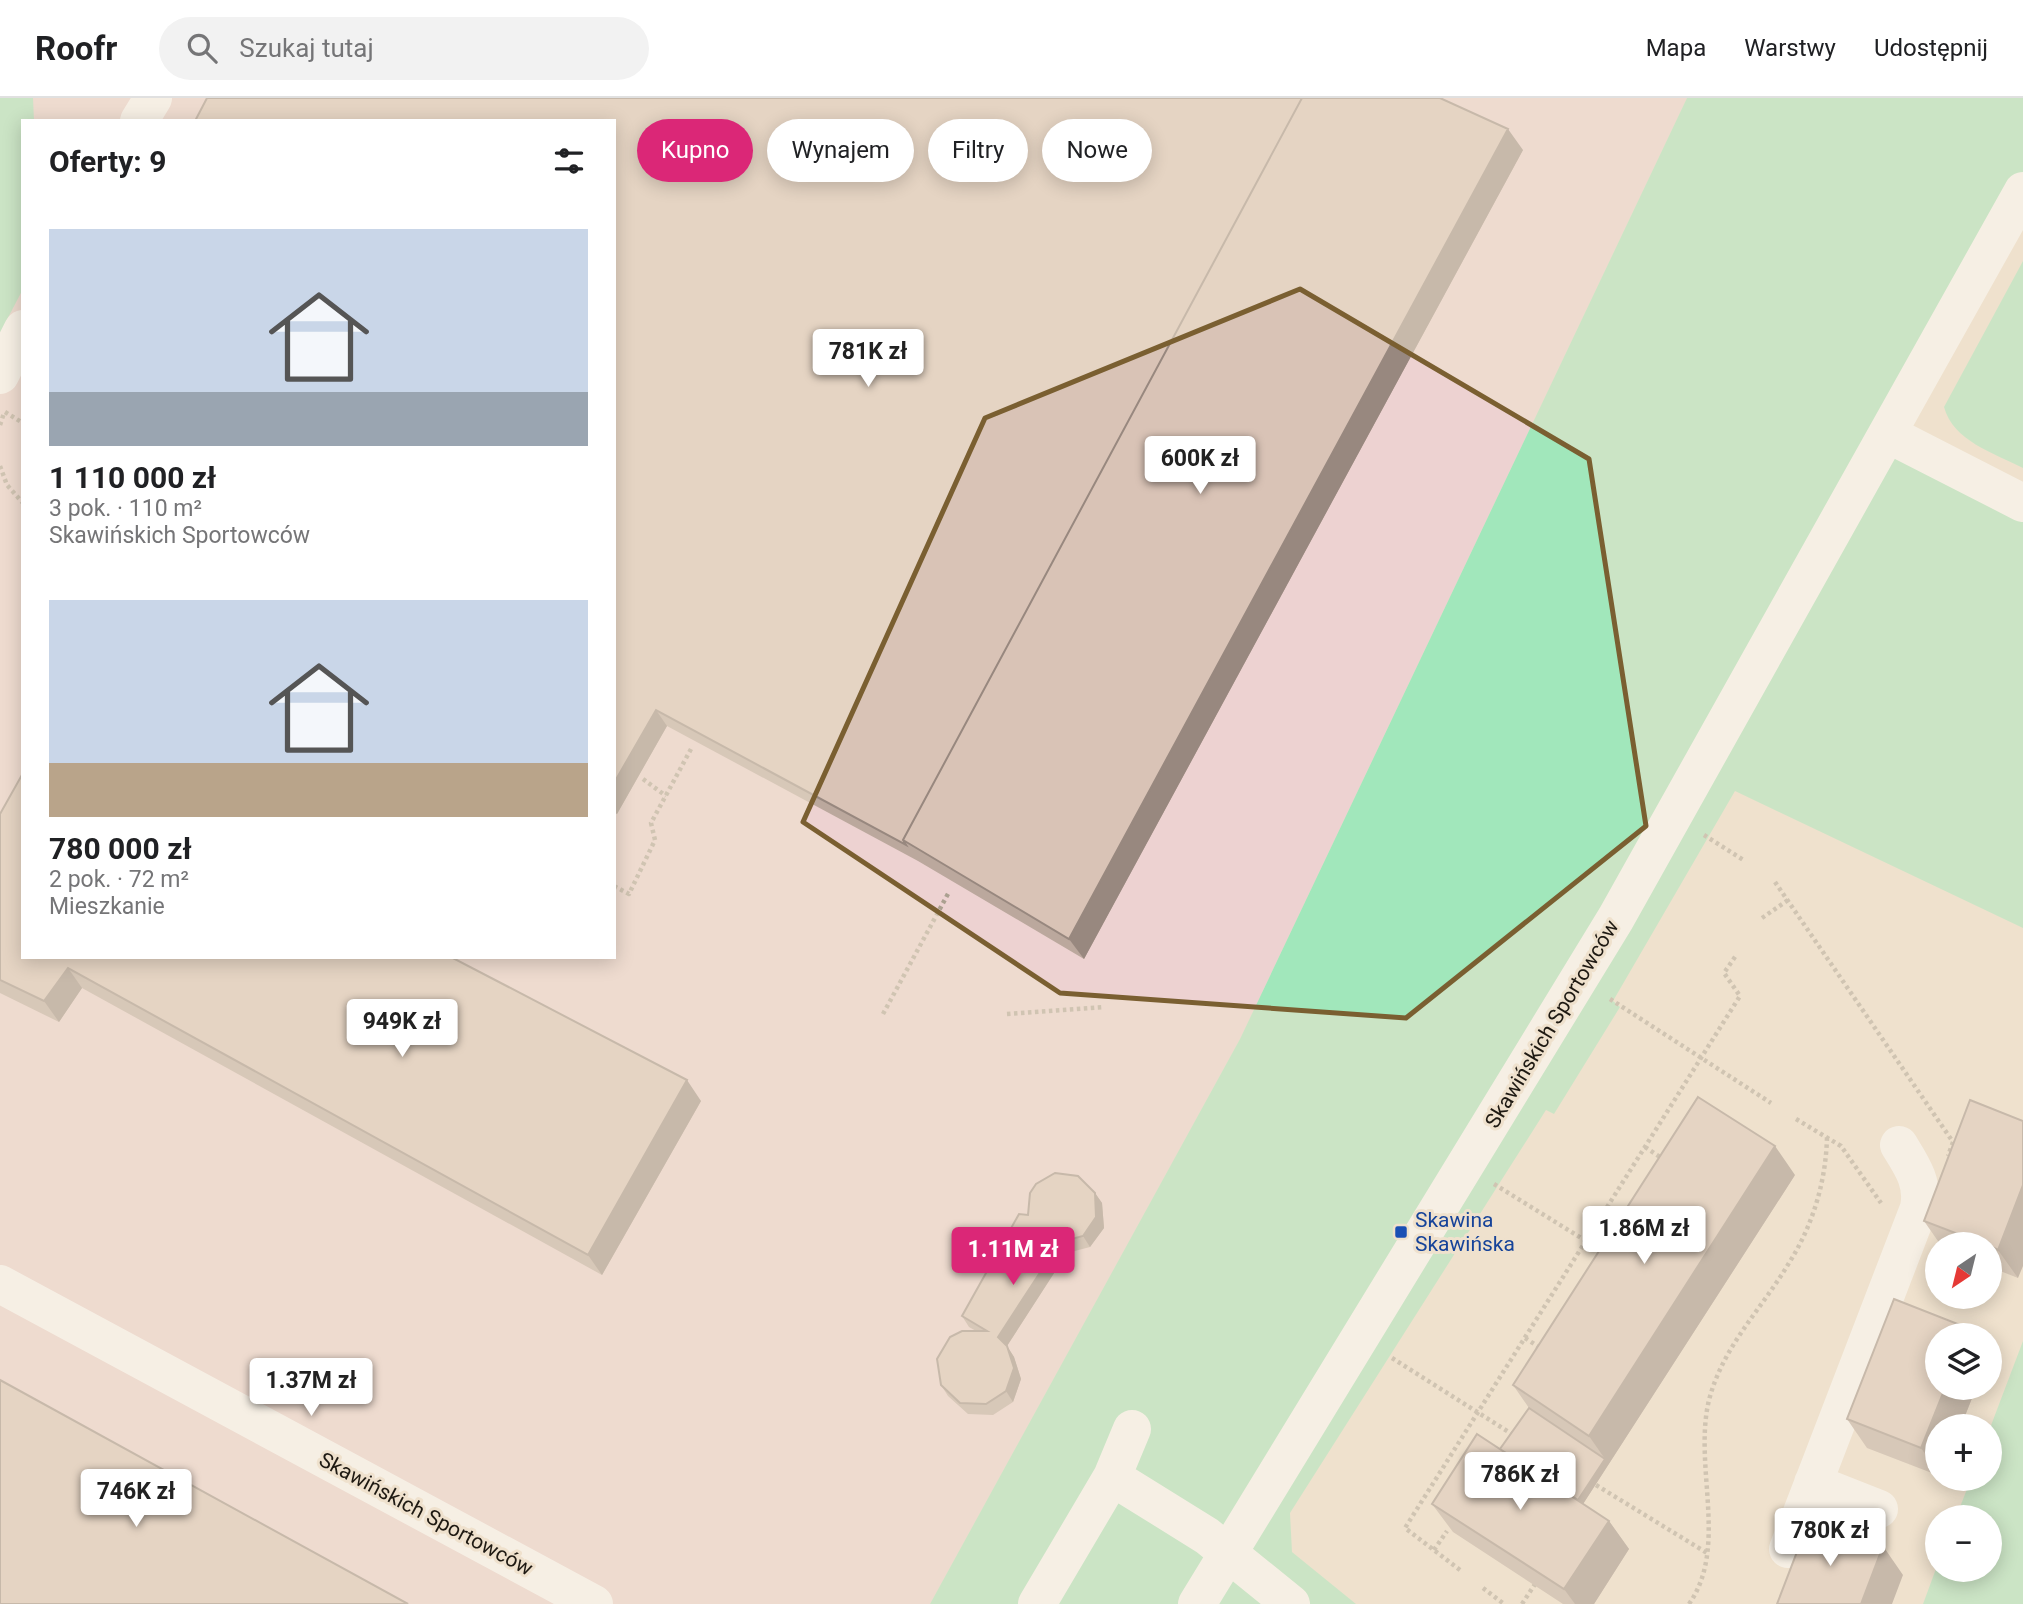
<!DOCTYPE html>
<html lang="pl">
<meta charset="utf-8">
<style>
:root{--surface:#fff;--page:#f2f2f2;--text:#202124;--muted:#757577;--line:#e0e0e0;--accent:#db2777}
body{margin:0;font-family:Roboto,sans-serif;background:var(--page);color:var(--text);height:100vh;display:flex;flex-direction:column;font-size:26px;white-space:nowrap}
*{box-sizing:border-box;margin:0}
p{font-size:23px;color:var(--muted)}
.icon{flex:none;width:38px;height:38px;fill:none;stroke:currentColor;stroke-width:2;stroke-linecap:round;stroke-linejoin:round}
.map{position:relative;flex:1;overflow:hidden}
.details{position:absolute;left:21px;top:21px;width:595px;height:840px;display:flex;flex-direction:column;background:var(--surface);border-radius:0px;box-shadow:0 4px 18px #0003}
.details>*{flex:none}
.banner{position:absolute;left:637px;top:21px;width:665px;height:63px;display:flex;gap:14px}
.needle{width:46px;rotate:215deg}
.tools{position:absolute;left:1925px;top:1134px;display:grid;gap:14px}
.tools a{display:grid;place-items:center;width:77px;height:77px;border-radius:50%;background:var(--surface);box-shadow:0 4px 18px #0003;font-size:35px}
.price{position:absolute;translate:-50% -60px;padding:0 16px;border-radius:7px;background:#fff;color:#222;font-size:23px;line-height:46px;filter:drop-shadow(0 2px 4px #0008)}
.price::after{content:'';position:absolute;left:50%;top:42px;width:21px;height:16px;margin-left:-10px;background:inherit;clip-path:polygon(0 0,100% 0,50% 100%)}
.price.selected{background:var(--accent);color:#fff}
ul{padding:0;list-style:none}
li{display:grid;align-content:center;gap:14px;height:371px;padding:0 28px}
li span{display:grid;place-items:center;height:217px;border-radius:0px;color:#555}
li>.icon{margin-inline-start:auto}
span .icon{width:126px;height:126px;fill:#fffc;stroke-width:1}
li b{font-size:30px}
h2{display:flex;justify-content:space-between;align-items:center;height:84px;padding:0 28px;font-size:30px}
.pill{padding:0 24px;border-radius:32px;background:var(--surface);box-shadow:0 4px 18px #0003;font-size:24px;line-height:63px}
.pill.selected{background:var(--accent);color:#fff}
header{display:flex;align-items:center;gap:42px;box-sizing:border-box;height:98px;padding:0 35px;background:var(--surface);border-bottom:2px solid var(--line)}
header strong{font-size:33px}
nav{display:flex;gap:38px;margin-inline-start:auto;font-size:24px}
.search{width:490px;height:63px;background:var(--page);display:flex;align-items:center;gap:18px;box-sizing:border-box;padding:0 24px;border-radius:38px;color:var(--muted);font-size:26px}
.map>svg:first-child{display:block}
.industrial{fill:#edd2d1;fill-rule:evenodd}
.green{fill:#a1e7bb}
.lines{fill:none;stroke-linecap:round;stroke-linejoin:round}
.path{stroke:#aba090;stroke-width:4.5;stroke-dasharray:3.5 3.5;stroke-linecap:butt}
.minor{stroke:#fff;stroke-width:38}
.wall{fill:#bba89d}
.shaded-wall{fill:#98887f}
.building{fill:#d9c3b6;stroke:#98887f;stroke-width:2}
.marked{fill:none;stroke:#7a5f31;stroke-width:5;stroke-linejoin:round}
.transit-dot{fill:#1a4fb4;stroke:#efe1cd;stroke-width:2.5}
.labels{text-anchor:middle;stroke-width:6;stroke-linejoin:round;paint-order:stroke}
.street-label{font-size:21px;fill:#1e1912;stroke:#efe1cd}
.transit-label{font-size:21px;fill:#164399;stroke:#efe1cd;text-anchor:start}
</style>
<header>
<strong>Roofr</strong>
<div class="search"><svg class="icon" aria-label="search" viewBox="0 0 24 24"><circle cx="10" cy="10" r="6"/><path d="M15 15l6 6"/></svg>Szukaj tutaj</div>
<nav><a>Mapa</a><a>Warstwy</a><a>Udostępnij</a></nav>
</header>
<div class="map">
<svg width="2023" height="1506" viewBox="0 0 2023 1506">
<rect width="100%" height="100%" fill="#efe1cd"/>
<path class="industrial" d="M0,0H1687L1240,941L930,1506H0ZM23,23H614V859H23Z"/>
<path class="green" d="M0,0H33L34,23H23V191L0,235Z
M1687,0H2023V84L1926,242L1907,347L2023,423V830L1735,693L1613,903L1620,909L1554,1016L1546,1012L1290,1415L1292,1454L1356,1506H930L1240,941Z
M2023,163V370C1994,355 1953,343 1944,309Z
M2023,1243V1506H1923L1937,1468V1472H1990V1419H1956L1971,1381H1990V1330Z"/>
<g class="lines">
<path class="path" d="M5,314L23,325
M0,327L4,315
M0,368L7,387L23,405
M643,681L666,698
M1704,737L1745,763
M1775,784L1953,1044L1948,1058
M614,788L629,796L655,742L651,725L691,651
M1762,820L1788,802
M1610,901L1771,1005
M883,916L949,794
M1007,916L1104,909
M1796,1021L1841,1048L1881,1105
M1645,1049L1663,1061
M1494,1086L1586,1143
M1525,1240L1542,1251
M1392,1260L1515,1338
M1596,1387L1707,1455
M1434,1452L1447,1433
M1460,1472L1405,1430L1740,898L1724,875L1737,856
M1483,1490L1504,1506
M1522,1506L1537,1483
M1689,1506C1729,1449 1693,1368 1709,1302C1723,1248 1761,1212 1789,1165C1813,1127 1826,1083 1827,1039"/>
<path class="minor" d="M139,23L153,0
M0,277L23,231
M1888,336L2023,405
M0,1186L594,1506
M1112,1379L1132,1331
M1813,1385L1879,1411
M1788,1451L1919,1110C1924,1085 1912,1068 1899,1047
M1037,1506L1112,1379L1207,1438L1291,1506
M1197,1506L1616,820L2023,93"/>
</g>
<path class="wall" d="M614,23L1523,52L1084,861L918,763L667,628L617,716L614,715Z
M0,716L701,1003L602,1177L82,890L59,924L0,895Z
M2023,1023L2018,1180L1990,1169V1146H1940L1924,1123Z
M1795,1077L1583,1406L1609,1423L1629,1451L1594,1506H1563L1453,1434L1432,1406L1500,1351L1529,1310L1513,1287Z
M1095,1095L1102,1105L1104,1130L1090,1149L1067,1155L1007,1248L1014,1259L1021,1281L1013,1304L993,1317L968,1316L948,1298L941,1287L976,1233L969,1229L962,1218L1028,1117Z
M1894,1201L1968,1230L1973,1237H1937V1290H1976L1961,1328H1937V1377L1867,1350L1847,1321Z"/>
<path class="shaded-wall" d="M1508,31L1523,52L1084,861L1069,841Z
M656,612L667,628L617,716L614,713V685Z
M68,870L82,890L59,924L44,903Z
M687,982L701,1003L602,1177L588,1157Z
M1775,1048L1795,1077L1576,1417L1572,1411L1605,1361L1589,1338Z
M2023,1087V1168L2018,1180L1998,1152Z
M1095,1095L1102,1105L1104,1130L1090,1149L1083,1138Z
M1060,1144L1067,1155L1007,1248L1014,1259L1021,1281L1013,1304L1006,1293L998,1239Z
M1968,1230L1973,1237H1965Z
M1945,1290H1976L1961,1328H1937V1373L1921,1350Z
M1609,1423L1629,1451L1594,1506H1575L1564,1491Z
M1883,1448L1903,1477L1892,1506H1861Z"/>
<path class="building" d="M207,0H1302L903,742L906,747L656,612L614,685V23H195Z
M1302,0H1440L1508,31L1069,841L903,742Z
M23,675V859H451L687,982L588,1157L68,870L44,903L0,882V716Z
M1698,999L1775,1048L1589,1338L1513,1287Z
M1970,1002L2023,1023V1087L1998,1152L1990,1148V1146H1984L1924,1123Z
M1055,1075L1078,1078L1095,1095L1096,1119L1083,1138L1060,1144L998,1239L1007,1248L1014,1270L1006,1293L986,1306L960,1305L941,1287L937,1261L950,1239L962,1233H987L962,1218L1019,1116L1028,1117L1030,1095L1036,1086Z
M1894,1201L1968,1230L1965,1237H1937V1290H1945L1921,1350L1847,1321Z
M0,1282L408,1506H0Z
M1529,1310L1605,1361L1578,1402L1500,1351Z
M1477,1336L1609,1423L1564,1491L1432,1406Z
M1810,1420L1883,1448L1861,1506H1777Z"/>
<path d="M0 0H2023V1506H0ZM1300,191L1589,361L1646,728L1406,920L1060,895L803,724L985,320Z" fill="#efe1cd" fill-opacity=".55" fill-rule="evenodd"/>
<path class="marked" d="M1300,191L1589,361L1646,728L1406,920L1060,895L803,724L985,320Z"/>
<rect class="transit-dot" x="1394" y="1127" width="14" height="14" rx="3.5"/>
<g class="labels">
<g class="street-label">
<text transform="translate(1552 926) rotate(-59)" y="7">Skawińskich Sportowców</text>
<text transform="translate(426 1416) rotate(28)" y="7">Skawińskich Sportowców</text>
</g>
<g class="transit-label">
<text x="1415" y="1129">Skawina<tspan x="1415" dy="24">Skawińska</tspan></text>
</g>
</g>
</svg>
<div class="tools">
<a><svg class="needle" viewBox="-14 -14 28 28"><path d="M0-13l5 13h-10z" fill="#e53935"/><path d="M0 13l5-13h-10z" fill="#757577"/></svg></a>
<a><svg class="icon" aria-label="layers" viewBox="0 0 24 24"><path d="M12 4l9 5-9 5-9-5zM3 14l9 5 9-5"/></svg></a>
<a>+</a>
<a>−</a>
</div>
<b class="price" style="left:868px;top:291px">781K zł</b>
<b class="price" style="left:1200px;top:398px">600K zł</b>
<b class="price" style="left:402px;top:961px">949K zł</b>
<b class="price" style="left:1644px;top:1168px">1.86M zł</b>
<b class="price selected" style="left:1013px;top:1189px">1.11M zł</b>
<b class="price" style="left:311px;top:1320px">1.37M zł</b>
<b class="price" style="left:1520px;top:1414px">786K zł</b>
<b class="price" style="left:136px;top:1431px">746K zł</b>
<b class="price" style="left:1830px;top:1470px">780K zł</b>
<div class="banner">
<a class="pill selected">Kupno</a>
<a class="pill">Wynajem</a>
<a class="pill">Filtry</a>
<a class="pill">Nowe</a>
</div>
<section class="details">
<h2>Oferty: 9<svg class="icon" aria-label="filters" viewBox="0 0 24 24"><path d="M4 7h16M4 17h16"/><circle cx="9" cy="7" r="2"/><circle cx="15" cy="17" r="2"/></svg></h2>
<ul>
<li><span style="background:linear-gradient(#c9d6e8 75%,#9aa5b1 0)"><svg class="icon" aria-label="home" viewBox="0 0 24 24"><path d="M3 11l9-7 9 7M6 9v11h12V9"/></svg></span><div><b>1 110 000 zł</b><p>3 pok. · 110 m²</p><p>Skawińskich Sportowców</p></div></li>
<li><span style="background:linear-gradient(#c9d6e8 75%,#b9a48a 0)"><svg class="icon" aria-label="home" viewBox="0 0 24 24"><path d="M3 11l9-7 9 7M6 9v11h12V9"/></svg></span><div><b>780 000 zł</b><p>2 pok. · 72 m²</p><p>Mieszkanie</p></div></li>
</ul>
</section>
</div>
